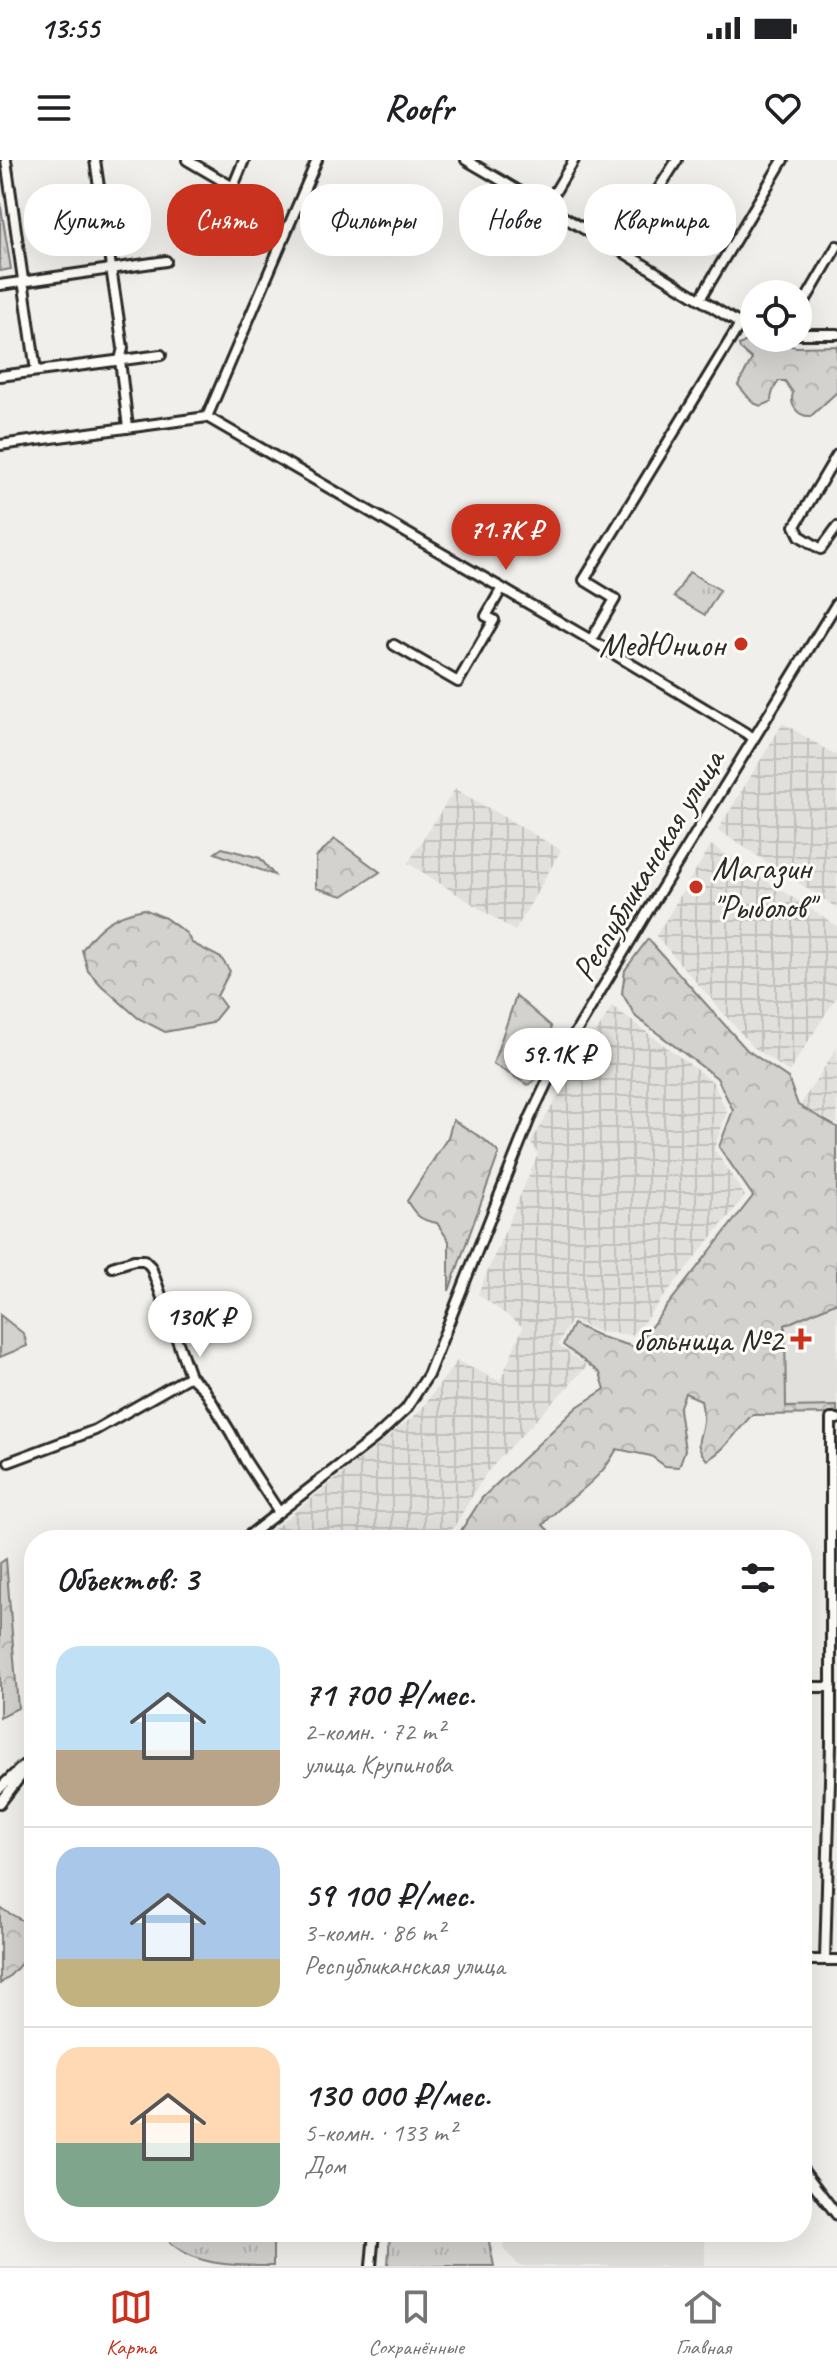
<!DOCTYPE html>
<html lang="ru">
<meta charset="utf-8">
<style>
:root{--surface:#fff;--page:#f2f2f2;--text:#202124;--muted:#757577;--line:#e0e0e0;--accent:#c8321e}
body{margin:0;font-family:Caveat,sans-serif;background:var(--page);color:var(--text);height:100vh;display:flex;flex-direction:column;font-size:30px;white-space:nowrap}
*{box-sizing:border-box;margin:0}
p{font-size:26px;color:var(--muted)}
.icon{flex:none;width:44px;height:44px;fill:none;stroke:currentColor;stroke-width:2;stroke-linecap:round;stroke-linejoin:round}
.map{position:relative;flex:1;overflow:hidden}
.details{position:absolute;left:24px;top:1370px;width:788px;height:712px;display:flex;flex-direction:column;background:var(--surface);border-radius:32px;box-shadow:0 8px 32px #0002}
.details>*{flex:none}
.banner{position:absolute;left:24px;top:24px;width:790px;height:72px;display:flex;gap:16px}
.buttons{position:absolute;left:740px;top:120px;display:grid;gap:16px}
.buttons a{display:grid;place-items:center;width:72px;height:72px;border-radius:50%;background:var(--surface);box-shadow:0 8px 32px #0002;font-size:40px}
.price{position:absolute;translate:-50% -68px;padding:0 18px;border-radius:28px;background:#fff;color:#222;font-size:26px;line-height:52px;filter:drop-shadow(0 2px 4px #0008)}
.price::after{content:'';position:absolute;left:50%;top:48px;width:24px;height:18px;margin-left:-12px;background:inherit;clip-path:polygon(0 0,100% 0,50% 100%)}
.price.current{background:var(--accent);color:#fff}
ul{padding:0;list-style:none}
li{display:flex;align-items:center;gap:24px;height:200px;padding:0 32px}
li+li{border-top:2px solid var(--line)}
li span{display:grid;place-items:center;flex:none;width:224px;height:160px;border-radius:24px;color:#555}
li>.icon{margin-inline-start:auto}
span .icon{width:96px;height:96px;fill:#fffc;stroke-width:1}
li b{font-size:34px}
h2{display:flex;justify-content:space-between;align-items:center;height:96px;padding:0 32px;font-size:34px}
.pill{padding:0 28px;border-radius:32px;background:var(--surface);box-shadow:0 8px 32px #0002;font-size:28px;line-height:72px}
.pill.current{background:var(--accent);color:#fff}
.status{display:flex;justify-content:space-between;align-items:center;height:56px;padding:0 40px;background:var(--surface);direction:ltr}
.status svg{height:22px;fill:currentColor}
header{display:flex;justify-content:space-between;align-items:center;height:104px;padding:0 32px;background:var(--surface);font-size:36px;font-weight:600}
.tab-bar{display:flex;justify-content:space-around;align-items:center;height:112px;border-top:2px solid var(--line);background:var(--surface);font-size:22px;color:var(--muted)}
.tab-bar a{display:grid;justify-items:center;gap:4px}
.tab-bar .current{color:var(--accent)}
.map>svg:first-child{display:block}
.built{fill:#e1e0dc}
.industrial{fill:url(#industrial-grid)}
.grass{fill:url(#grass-tufts);stroke:#7f7e7d;stroke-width:2}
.forest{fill:url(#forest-crowns);stroke:#7f7e7d;stroke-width:2}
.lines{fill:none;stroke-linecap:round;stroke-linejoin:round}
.minor-casing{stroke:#2b2b2b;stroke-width:14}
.minor{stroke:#fdfcf7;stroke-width:8}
.poi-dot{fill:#c8321e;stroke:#fdfcf7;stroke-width:3}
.labels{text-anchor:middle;stroke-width:6;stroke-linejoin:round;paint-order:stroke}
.poi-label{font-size:34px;fill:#2b2b2b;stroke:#fdfcf7;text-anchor:end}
.street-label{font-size:34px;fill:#2b2b2b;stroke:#fdfcf7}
</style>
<div class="status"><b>13:55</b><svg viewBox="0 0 49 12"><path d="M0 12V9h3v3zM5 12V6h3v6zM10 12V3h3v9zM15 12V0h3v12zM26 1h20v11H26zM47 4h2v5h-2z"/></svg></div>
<header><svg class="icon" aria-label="menu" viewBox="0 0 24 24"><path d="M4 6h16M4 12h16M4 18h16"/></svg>Roofr<svg class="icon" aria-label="heart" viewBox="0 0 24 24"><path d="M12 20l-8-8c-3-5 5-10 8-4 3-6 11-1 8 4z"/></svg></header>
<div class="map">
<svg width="837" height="2106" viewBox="0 0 837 2106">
<defs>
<pattern id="industrial-grid" width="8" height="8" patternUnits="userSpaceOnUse" patternTransform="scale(2)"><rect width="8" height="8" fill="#e1e0dc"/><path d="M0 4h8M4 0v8" fill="none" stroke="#c1c0bd"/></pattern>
<pattern id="grass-tufts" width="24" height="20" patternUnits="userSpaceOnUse" patternTransform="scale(2)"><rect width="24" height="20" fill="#d3d2cf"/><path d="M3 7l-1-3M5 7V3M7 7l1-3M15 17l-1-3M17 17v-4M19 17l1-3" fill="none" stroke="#b5b4b2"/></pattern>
<pattern id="forest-crowns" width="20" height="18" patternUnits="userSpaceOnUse" patternTransform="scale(2)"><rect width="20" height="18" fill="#d3d2cf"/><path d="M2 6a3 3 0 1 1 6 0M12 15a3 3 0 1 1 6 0" fill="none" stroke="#b5b4b2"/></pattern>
</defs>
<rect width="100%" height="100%" fill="#f0efeb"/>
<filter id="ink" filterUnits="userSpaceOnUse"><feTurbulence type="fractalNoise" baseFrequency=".0125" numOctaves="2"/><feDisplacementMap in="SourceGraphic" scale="16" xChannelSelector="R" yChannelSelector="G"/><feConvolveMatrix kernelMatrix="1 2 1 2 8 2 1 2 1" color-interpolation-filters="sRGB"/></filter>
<g filter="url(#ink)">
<path class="built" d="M837,1126V1248H771L783,1158Z
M502,2072H705V2106H520L504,2090Z"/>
<path class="industrial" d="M783,563L837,596V748L718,670Z
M455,629L561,690L515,771L408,703Z
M711,685L837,766V836L789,912L752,886L656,776Z
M612,846L713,922L727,952L714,989L745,1036L633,1175L599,1172L571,1160L558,1185L587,1206L487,1312L446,1380H260L419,1252L457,1201L500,1221L523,1167L478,1134L538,994L531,982Z
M837,888V964L800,945Z"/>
<path class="grass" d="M0,41L11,109L0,111Z
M689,412L720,430L705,455L674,437Z
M162,2072H273V2106C232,2106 184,2106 162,2072Z
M390,2072H487L494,2106H388Z"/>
<path class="forest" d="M750,179H761L796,187L837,186V232L811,256C798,257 789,245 793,233L785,221H779C773,228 771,234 771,242L761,246L753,243L738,225L752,199L740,189L739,185Z
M335,679L380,712L343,736L316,728V697Z
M222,688L260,698L274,715L215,693Z
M144,749L165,758L186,773L192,783L221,798L230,811L217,836L225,847L212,863L165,872L138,858L102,826L88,811L82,790C99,765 114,755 144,749Z
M648,779L747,890L788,918L798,945L837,967V1142L785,1165L786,1247L837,1246V1254L752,1255C737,1270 726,1290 707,1300C692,1283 701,1280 703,1261C704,1255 702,1247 701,1240L685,1233L679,1249L685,1290L679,1307L665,1306L651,1296L617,1289C613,1295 610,1301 606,1306C589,1329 562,1342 543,1365L558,1380H455L482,1338L577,1247L605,1229L600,1213L563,1185L573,1164L601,1177L635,1187L753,1036L719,987L733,950L717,918L636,857L622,833L625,810Z
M516,836L551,866C554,896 556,907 528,925L493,904Z
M453,960L485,980L499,993L449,1131V1081L437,1063C420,1060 416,1056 407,1041L448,977Z
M0,1155L24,1174L27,1186L0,1197Z
M6,1399L18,1548L0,1557V1403Z
M0,1748L34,1767C34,1792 18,1810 0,1824Z"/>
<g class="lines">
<defs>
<path id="minor" d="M6,0L36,211
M95,0L123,188L120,200L128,268
M187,0L233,27L244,0
M466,0L620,90L740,164L754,169
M546,47L574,0
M620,90L677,0
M0,125L166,101
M700,139L783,0
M798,153L837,86
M798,174H837
M0,216L161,195
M207,257L591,480L754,578
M207,257L317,0
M0,285L207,257
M837,295L795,366L800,376L821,389L837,367
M591,480L615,439L584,420L740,164
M394,485L458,522L494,460L486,456L502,428
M112,1107L134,1100H144L151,1107L190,1216L204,1229L231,1273L245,1300L279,1352
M9,1302L95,1270L190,1216
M243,1380L376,1277L406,1249L428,1215L530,958L551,914L651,746L837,443
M802,1527H831
M0,1628L24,1605
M0,1643L34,1599
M802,1800H837
M825,1800L831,1584V1259H837
M802,2009L837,2055
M371,2106L374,2072"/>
</defs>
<use href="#minor" class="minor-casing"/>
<use href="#minor" class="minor"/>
</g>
</g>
<g class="poi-dot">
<circle cx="741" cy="484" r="8"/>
<circle cx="696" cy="727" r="8"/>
<path d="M797 1167h8v8h8v8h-8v8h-8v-8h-8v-8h8z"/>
</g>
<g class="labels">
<g class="poi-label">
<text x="725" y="496">МедЮнион</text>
<text x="712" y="719" text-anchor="start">Магазин<tspan x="712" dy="39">"Рыболов"</tspan></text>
<text x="783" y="1191">больница №2</text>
</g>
<g class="street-label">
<text transform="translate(647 705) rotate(-59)" y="12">Республиканская улица</text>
</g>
</g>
</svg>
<div class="buttons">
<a><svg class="icon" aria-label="locate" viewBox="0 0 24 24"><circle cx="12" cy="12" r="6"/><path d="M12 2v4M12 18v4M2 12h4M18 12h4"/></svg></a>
</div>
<b class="price current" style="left:506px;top:412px">71.7K ₽</b>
<b class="price" style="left:558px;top:936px">59.1K ₽</b>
<b class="price" style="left:200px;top:1199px">130K ₽</b>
<div class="banner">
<a class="pill">Купить</a>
<a class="pill current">Снять</a>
<a class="pill">Фильтры</a>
<a class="pill">Новое</a>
<a class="pill">Квартира</a>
</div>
<section class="details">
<h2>Объектов: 3<svg class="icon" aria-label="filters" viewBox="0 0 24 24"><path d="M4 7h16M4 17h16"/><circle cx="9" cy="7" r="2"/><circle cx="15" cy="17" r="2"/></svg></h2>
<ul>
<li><span style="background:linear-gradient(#bfe0f5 65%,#b9a48a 0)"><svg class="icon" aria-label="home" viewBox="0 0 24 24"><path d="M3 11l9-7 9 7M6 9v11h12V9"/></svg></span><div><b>71 700 ₽/мес.</b><p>2-комн. · 72 m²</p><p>улица Крупинова</p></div></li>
<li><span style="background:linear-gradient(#a9c7e8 70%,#c2b280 0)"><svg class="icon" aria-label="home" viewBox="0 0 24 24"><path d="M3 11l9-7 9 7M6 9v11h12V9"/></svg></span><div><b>59 100 ₽/мес.</b><p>3-комн. · 86 m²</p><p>Республиканская улица</p></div></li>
<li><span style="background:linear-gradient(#ffd9b3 60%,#7fa58c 0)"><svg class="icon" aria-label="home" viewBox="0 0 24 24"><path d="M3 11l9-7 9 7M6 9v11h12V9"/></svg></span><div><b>130 000 ₽/мес.</b><p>5-комн. · 133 m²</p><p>Дом</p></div></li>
</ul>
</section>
</div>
<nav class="tab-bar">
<a class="current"><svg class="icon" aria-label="map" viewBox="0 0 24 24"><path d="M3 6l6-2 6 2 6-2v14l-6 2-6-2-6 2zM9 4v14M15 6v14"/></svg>Карта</a>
<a><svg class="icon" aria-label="saved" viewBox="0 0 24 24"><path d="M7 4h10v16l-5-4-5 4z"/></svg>Сохранённые</a>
<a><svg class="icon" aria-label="home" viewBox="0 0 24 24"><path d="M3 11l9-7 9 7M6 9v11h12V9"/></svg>Главная</a>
</nav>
